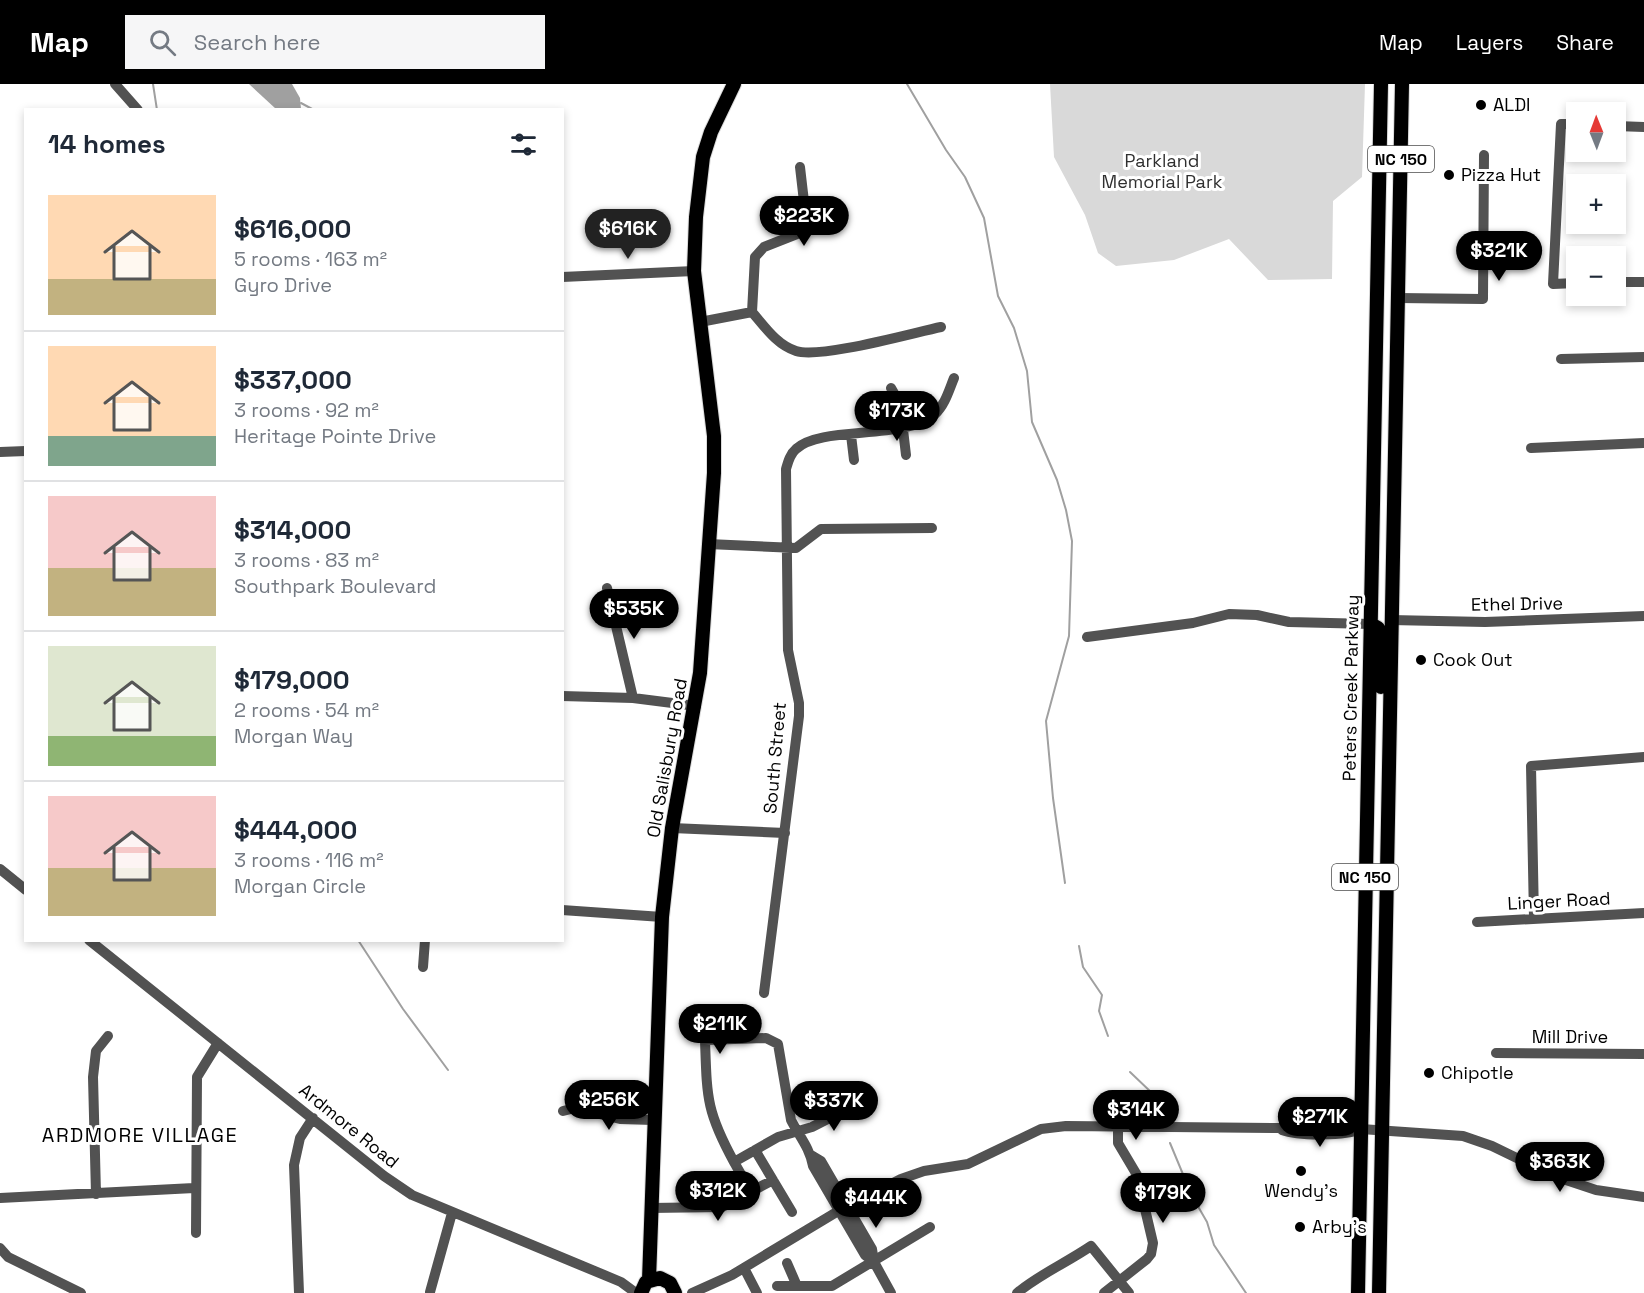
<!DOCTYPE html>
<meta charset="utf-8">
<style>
:root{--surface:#fff;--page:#f6f6f7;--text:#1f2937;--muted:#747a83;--line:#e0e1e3;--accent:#000}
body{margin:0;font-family:"Space Grotesk",sans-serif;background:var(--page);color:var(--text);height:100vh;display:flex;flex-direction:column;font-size:22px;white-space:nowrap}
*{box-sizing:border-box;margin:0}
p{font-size:20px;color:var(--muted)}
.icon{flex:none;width:33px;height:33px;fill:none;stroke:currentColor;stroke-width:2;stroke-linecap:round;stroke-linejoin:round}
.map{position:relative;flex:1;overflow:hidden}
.panel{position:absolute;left:24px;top:24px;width:540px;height:834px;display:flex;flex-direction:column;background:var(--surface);border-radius:0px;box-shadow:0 3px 9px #0003}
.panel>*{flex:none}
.needle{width:39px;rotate:359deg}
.fabs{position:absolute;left:1566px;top:18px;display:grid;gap:12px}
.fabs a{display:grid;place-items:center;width:60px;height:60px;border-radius:0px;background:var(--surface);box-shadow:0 3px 9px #0003;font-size:30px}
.price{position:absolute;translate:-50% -51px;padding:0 14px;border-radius:21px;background:var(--accent);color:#fff;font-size:20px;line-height:39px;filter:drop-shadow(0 2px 3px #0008)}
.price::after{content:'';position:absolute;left:50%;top:36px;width:18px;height:14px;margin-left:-9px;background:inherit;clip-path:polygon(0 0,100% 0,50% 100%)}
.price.current{background:#222;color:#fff}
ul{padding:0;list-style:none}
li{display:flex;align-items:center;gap:18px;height:150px;padding:0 24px}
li+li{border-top:2px solid var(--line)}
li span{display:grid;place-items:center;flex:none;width:168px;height:120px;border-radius:0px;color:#555}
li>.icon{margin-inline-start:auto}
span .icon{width:72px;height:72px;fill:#fffc;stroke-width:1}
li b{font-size:26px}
h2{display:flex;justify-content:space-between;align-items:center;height:72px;padding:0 24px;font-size:26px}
header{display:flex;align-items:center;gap:36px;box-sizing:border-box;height:84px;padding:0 30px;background:var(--accent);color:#fff}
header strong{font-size:28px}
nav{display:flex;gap:33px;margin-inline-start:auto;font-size:21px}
.search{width:420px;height:54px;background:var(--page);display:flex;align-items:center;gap:15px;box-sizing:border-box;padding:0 21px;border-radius:0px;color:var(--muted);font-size:22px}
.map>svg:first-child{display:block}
.green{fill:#d9d9d9}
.water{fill:#a0a0a0}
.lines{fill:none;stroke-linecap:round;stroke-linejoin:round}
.stream{stroke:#a0a0a0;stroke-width:2}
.major-casing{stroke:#dbdbdb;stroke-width:16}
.minor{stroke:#525252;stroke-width:10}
.major{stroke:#000;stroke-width:14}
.poi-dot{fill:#000;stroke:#fff;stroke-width:2}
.labels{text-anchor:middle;stroke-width:6;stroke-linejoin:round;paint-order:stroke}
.shield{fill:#fff;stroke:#4c4c4c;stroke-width:1.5}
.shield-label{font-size:16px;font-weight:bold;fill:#000}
.poi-label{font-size:18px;fill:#000;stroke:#fff;text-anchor:start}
.park-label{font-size:18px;fill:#303030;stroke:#fff}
.street-label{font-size:18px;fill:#000;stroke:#fff}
.neighbourhood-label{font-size:20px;letter-spacing:1.5px;fill:#000;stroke:#fff}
</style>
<header>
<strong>Map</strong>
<div class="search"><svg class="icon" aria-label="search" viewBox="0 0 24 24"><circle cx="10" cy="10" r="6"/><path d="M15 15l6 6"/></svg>Search here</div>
<nav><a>Map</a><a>Layers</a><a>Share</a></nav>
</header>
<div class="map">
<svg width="1644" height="1209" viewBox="0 0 1644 1209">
<rect width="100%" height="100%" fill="#fff"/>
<path class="green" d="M1050,0H1365L1362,93L1333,117L1332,195L1268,196L1229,155L1174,176L1116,182L1098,169L1085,131L1054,73Z"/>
<path class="water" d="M249,0H292L300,14L301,25H276Z"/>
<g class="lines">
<path class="stream" d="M153,0L157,26
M907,0L946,66L965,93L984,134L998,212L1014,244L1027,287L1032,338L1057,396L1066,426L1072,457L1069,552L1046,637L1053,714L1065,799
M301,19L314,26
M358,856L403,925L448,986
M1079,862L1083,883L1102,911L1099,927L1108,952
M1130,988L1153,1010L1158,1025
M1170,1059L1192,1112L1207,1138L1214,1161L1246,1209"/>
<defs>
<path id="major" d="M1371,540L1378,544L1380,551L1381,603
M649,1196L662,833L672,744L700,589L714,389V352L694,187L696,133L703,73L711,48L734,0
M641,1209L646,1198L660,1194L670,1199L675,1209
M1358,1209L1381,0
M1379,1209L1402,0"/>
</defs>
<use href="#major" class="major-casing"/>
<path class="minor" d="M115,0L138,26
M1576,40H1561L1553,200L1576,199
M1616,42L1644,43
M562,193L694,187
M1616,198H1644
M1398,214L1483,215L1484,71
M752,228L755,173L764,163L797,150L806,135L800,83
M700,238L752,228C765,243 777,261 796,267C820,275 912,249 941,243
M1561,275L1644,273
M891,304L900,320L906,371
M851,351L854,376
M1531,364L1644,359
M0,368L26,367
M708,460L796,464L821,445L932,444
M607,504L633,614
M1391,536L1485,538L1644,532
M1087,553L1193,539L1229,530L1257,531L1289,538L1371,540
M562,612L633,614L696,622
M672,744L785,749
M0,785L26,806
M562,826L662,833
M1534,834L1531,682L1644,673
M1477,838L1644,829
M89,856L384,1092L412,1111L621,1198L636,1209
M423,883L425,856
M764,909L799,632V619L788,566L786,385C788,378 790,370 796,365C822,341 905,357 935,330C945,321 949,306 954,294
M1496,969L1644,970
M857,1020L812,1043L778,1053L734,1078C706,1027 707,1013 705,956L766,954L778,960L791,1036C799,1052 810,1064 813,1082L865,1171L874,1178
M563,1027L575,1024L620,1035L653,1036
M1282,1046C1298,1052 1346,1052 1361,1045
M755,1066L792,1128
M811,1071L821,1077L872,1165L874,1178L891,1209
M734,1078L751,1108
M96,1110L93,993L96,967L108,952
M0,1114L194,1104
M650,1124L722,1123L773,1096
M196,1149L197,993L218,959
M0,1164L8,1173L81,1209
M787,1179L797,1202
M744,1184L757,1209
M777,1202H832L930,1143
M430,1208L452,1129
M299,1209L294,1081L300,1054L313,1034
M692,1209L732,1191L835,1129L901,1095L924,1087L968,1080L1041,1045L1066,1042L1279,1044C1303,1038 1338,1038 1361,1045L1463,1052L1492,1062L1554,1092L1596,1106L1644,1113
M1017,1209C1040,1190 1066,1179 1091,1162L1129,1209
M1104,1209L1147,1175L1151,1170L1153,1159L1137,1091L1118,1059V1042"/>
<use href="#major" class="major"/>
</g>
<g class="poi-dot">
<circle cx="1481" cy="21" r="6"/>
<circle cx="1449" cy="91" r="6"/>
<circle cx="1421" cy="576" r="6"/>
<circle cx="1429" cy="989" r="6"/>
<circle cx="1301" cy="1087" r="6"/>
<circle cx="1300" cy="1143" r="6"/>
</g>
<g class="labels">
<g class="shield">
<rect x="1368" y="62" width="66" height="26" rx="4.5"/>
<rect x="1332" y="780" width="66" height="26" rx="4.5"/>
</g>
<g class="shield-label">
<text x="1401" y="81">NC 150</text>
<text x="1365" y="799">NC 150</text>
</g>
<g class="poi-label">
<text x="1493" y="27">ALDI</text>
<text x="1461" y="97">Pizza Hut</text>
<text x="1433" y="582">Cook Out</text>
<text x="1441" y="995">Chipotle</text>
<text x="1301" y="1113" text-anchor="middle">Wendy's</text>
<text x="1312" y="1149">Arby's</text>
</g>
<g class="park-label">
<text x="1162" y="83">Parkland<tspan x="1162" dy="21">Memorial Park</tspan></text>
</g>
<g class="street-label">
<text transform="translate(1517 520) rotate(-1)" y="6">Ethel Drive</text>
<text transform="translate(1351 604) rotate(-89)" y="6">Peters Creek Parkway</text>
<text transform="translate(667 674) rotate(-80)" y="6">Old Salisbury Road</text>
<text transform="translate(775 674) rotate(-85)" y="6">South Street</text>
<text transform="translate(1559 817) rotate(-3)" y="6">Linger Road</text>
<text x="1570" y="959">Mill Drive</text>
<text transform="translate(349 1042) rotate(39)" y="6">Ardmore Road</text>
</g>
<g class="neighbourhood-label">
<text x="140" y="1058">ARDMORE VILLAGE</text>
</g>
</g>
</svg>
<div class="fabs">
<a><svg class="needle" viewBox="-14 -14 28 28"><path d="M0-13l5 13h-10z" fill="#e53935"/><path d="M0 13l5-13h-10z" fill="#747a83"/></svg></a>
<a>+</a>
<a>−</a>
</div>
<b class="price" style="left:804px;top:163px">$223K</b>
<b class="price current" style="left:628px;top:176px">$616K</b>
<b class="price" style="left:1499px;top:198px">$321K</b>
<b class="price" style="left:897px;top:358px">$173K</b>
<b class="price" style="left:634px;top:556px">$535K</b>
<b class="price" style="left:720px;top:971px">$211K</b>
<b class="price" style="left:609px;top:1047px">$256K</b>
<b class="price" style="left:834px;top:1048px">$337K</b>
<b class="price" style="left:1136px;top:1057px">$314K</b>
<b class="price" style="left:1320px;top:1064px">$271K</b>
<b class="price" style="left:1560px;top:1109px">$363K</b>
<b class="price" style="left:718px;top:1138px">$312K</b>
<b class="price" style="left:1163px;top:1140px">$179K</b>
<b class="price" style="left:876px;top:1145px">$444K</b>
<section class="panel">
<h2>14 homes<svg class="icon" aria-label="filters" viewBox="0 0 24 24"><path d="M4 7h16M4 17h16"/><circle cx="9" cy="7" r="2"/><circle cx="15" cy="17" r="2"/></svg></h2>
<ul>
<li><span style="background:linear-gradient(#ffd9b3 70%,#c2b280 0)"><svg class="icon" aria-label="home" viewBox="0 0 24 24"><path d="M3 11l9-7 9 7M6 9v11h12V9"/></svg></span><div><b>$616,000</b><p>5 rooms · 163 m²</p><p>Gyro Drive</p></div></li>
<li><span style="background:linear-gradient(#ffd9b3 75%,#7fa58c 0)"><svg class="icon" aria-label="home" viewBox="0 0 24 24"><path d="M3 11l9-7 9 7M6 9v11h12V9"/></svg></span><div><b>$337,000</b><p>3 rooms · 92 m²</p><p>Heritage Pointe Drive</p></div></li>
<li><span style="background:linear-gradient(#f6c9c9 60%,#c2b280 0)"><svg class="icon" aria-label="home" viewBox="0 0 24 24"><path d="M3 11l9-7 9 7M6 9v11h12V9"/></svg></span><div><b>$314,000</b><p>3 rooms · 83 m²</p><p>Southpark Boulevard</p></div></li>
<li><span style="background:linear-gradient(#dfe7d0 75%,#8fb573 0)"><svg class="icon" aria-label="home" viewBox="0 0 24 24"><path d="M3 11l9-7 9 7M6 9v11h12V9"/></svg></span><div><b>$179,000</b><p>2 rooms · 54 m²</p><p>Morgan Way</p></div></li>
<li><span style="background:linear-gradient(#f6c9c9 60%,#c2b280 0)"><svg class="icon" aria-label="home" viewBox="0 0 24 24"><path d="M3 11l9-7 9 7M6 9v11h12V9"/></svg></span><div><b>$444,000</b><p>3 rooms · 116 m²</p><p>Morgan Circle</p></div></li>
</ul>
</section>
</div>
